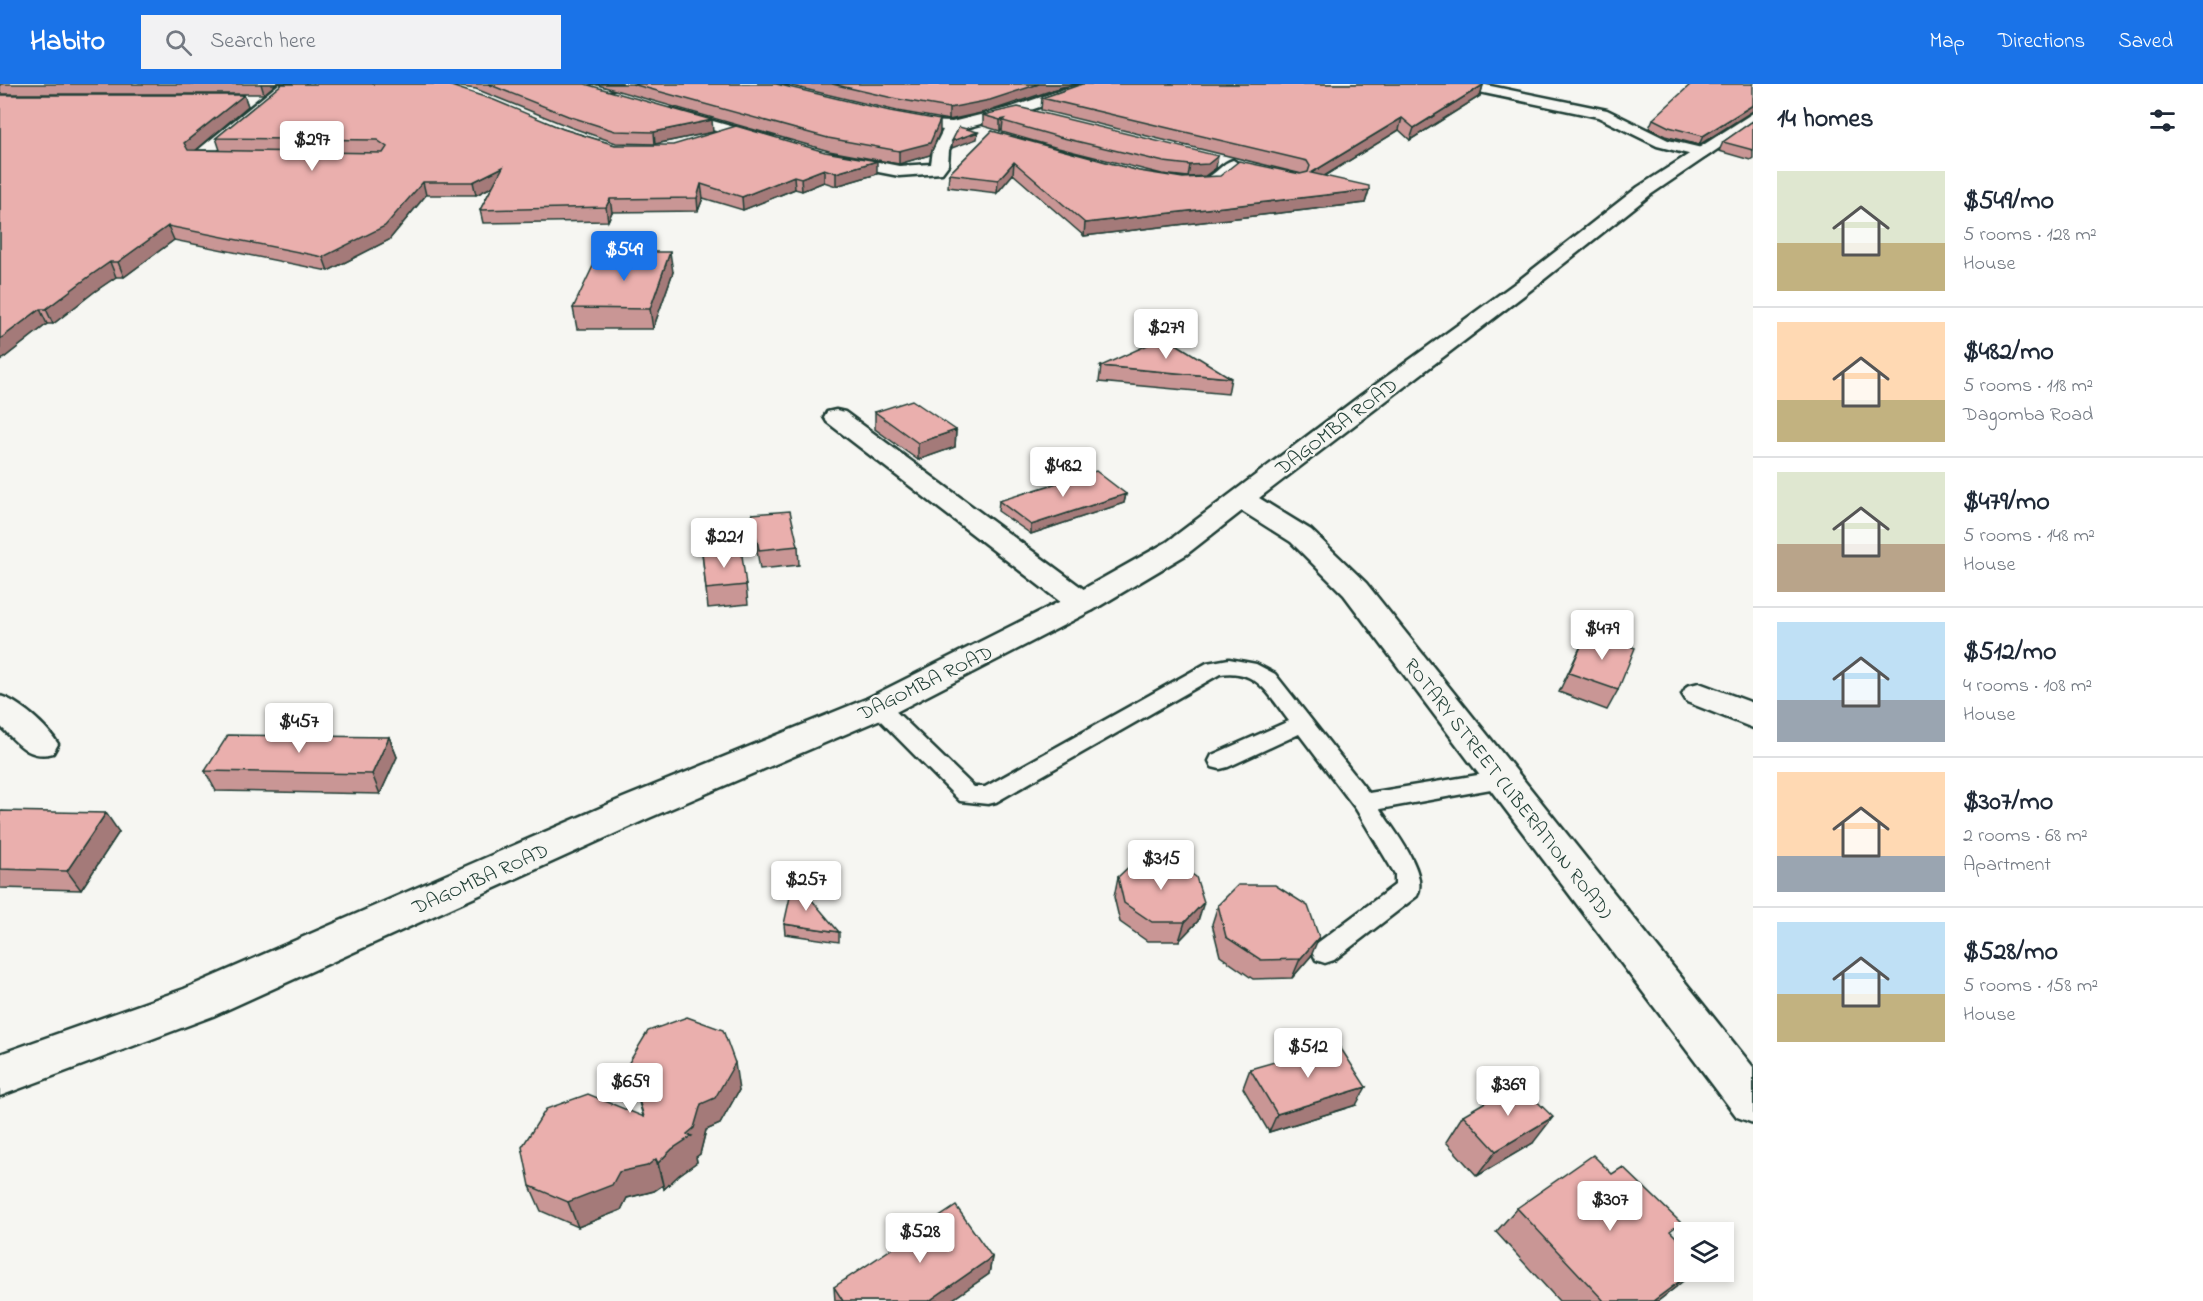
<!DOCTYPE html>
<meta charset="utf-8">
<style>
:root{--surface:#fff;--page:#f2f2f3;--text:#1f2937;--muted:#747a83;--line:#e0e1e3;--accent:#1a73e8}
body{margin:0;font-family:"Indie Flower",sans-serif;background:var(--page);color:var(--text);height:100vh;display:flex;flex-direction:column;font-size:22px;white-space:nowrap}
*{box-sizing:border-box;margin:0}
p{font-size:20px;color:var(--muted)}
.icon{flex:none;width:33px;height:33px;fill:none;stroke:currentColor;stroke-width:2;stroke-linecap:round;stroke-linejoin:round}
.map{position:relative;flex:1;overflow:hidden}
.sheet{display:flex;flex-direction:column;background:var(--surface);width:450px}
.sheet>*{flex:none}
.controls{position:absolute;left:1674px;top:1138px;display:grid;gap:12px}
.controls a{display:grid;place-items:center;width:60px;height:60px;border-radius:0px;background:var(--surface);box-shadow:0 3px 9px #0003;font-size:30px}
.price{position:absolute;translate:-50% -51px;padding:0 14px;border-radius:6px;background:#fff;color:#222;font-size:20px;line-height:39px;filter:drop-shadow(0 2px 3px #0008)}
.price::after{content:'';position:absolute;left:50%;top:36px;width:18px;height:14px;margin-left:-9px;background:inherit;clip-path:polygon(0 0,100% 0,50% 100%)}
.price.current{background:var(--accent);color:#fff}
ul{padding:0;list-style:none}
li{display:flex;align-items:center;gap:18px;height:150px;padding:0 24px}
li+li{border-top:2px solid var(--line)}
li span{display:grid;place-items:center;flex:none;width:168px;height:120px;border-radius:0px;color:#555}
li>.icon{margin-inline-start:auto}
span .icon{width:72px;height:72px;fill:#fffc;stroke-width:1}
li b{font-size:26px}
h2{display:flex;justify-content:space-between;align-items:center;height:72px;padding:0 24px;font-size:26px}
header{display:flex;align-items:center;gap:36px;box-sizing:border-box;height:84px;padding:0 30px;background:var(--accent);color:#fff}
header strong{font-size:28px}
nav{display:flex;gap:33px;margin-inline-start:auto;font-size:21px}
.search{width:420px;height:54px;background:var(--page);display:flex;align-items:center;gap:15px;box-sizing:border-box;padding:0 21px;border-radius:0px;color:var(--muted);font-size:22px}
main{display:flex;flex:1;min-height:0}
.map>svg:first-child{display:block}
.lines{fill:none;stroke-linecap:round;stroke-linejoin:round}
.lane-casing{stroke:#1f3d34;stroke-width:5}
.street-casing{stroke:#1f3d34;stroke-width:5}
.secondary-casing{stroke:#1f3d34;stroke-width:5}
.lane{fill:#f6f6f2;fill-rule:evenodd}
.street{fill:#f6f6f2;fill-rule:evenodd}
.secondary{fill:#f6f6f2;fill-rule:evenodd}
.wall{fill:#c99695;stroke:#1f3d34;stroke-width:1.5}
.shaded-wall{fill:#a47a79;stroke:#1f3d34;stroke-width:1.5}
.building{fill:#eaafad;stroke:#1f3d34;stroke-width:1.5}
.labels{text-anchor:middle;stroke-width:4.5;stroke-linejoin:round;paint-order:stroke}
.street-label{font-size:20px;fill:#1f3d34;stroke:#f6f6f2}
</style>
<header>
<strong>Habito</strong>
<div class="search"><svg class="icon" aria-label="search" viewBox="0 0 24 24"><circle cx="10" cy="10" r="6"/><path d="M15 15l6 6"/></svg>Search here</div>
<nav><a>Map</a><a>Directions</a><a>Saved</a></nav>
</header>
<main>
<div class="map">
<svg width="1753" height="1217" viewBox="0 0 1753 1217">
<rect width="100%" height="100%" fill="#f6f6f2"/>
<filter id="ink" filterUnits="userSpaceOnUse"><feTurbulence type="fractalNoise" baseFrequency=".0167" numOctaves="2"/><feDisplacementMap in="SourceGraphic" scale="12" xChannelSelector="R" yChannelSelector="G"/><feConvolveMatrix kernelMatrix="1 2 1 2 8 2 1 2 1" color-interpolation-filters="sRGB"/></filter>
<g filter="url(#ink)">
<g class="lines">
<defs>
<path id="lane" d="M1229,575L1256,580L1275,590L1369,709L1502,687L1510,689L1513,695L1510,701L1502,703L1380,725C1393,746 1429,788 1417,812L1334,876L1325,879L1316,876L1312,868L1316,860L1395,801V790L1356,725L1299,650L1228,683L1220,685L1212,683L1209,677L1212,671L1289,637C1269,611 1257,584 1220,590L996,718L988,720L960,717L867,623L870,618L878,616L886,618L974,703H985L1207,579Z"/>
<path id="street" d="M279,0H295L214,69L240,72L242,75L240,78L193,76L191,73L193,70Z
M598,0H621L619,3L592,10L585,6L587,3Z
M1079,0H1100L1098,3L1022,29L958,46L949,66L948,81L942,89L899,92L832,79L824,74L832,69L899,82L931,80L933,66L943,46L926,43L923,40L926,37L952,38L1012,23Z
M1453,0H1481L1607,26L1668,56L1710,66L1712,69L1704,74L1657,62L1598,33L1460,4Z
M670,25L773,54L775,57L767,62L665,32L663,29Z
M1233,76L1241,81C1226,102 1202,110 1177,104L1174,100L1177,96C1186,94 1199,97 1208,93C1217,89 1222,79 1233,76Z
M836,326L845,328L1093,512L1097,519L1093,526L1082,528L1071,526L827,338L824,333L827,328Z
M1699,599L1753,619V644L1687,618L1682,610L1687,602Z
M0,612C19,617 48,643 58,660L53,669C28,676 17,658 0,642Z"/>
<path id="secondary" d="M1753,29V41L1650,111L1532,205L1259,414L1311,446L1366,499L1753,983V1039L1737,1033L1344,511L1291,458L1242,427L1187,470L1093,526L890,631L649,734L213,932L0,1012V970L184,905L623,714L866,615L1071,512L1167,458L1360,312L1518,197L1638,103Z"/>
</defs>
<use href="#lane" class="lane-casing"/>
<use href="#street" class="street-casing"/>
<use href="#secondary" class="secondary-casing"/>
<use href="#lane" class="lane"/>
<use href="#street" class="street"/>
<use href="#secondary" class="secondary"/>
</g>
<path class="wall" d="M0,0H276L264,10H0Z
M282,0H585L713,48L655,60L616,59L570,43L476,5L447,1L563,45L615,61L877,90L836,102L824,98L802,107L795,105L743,126L703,114L698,127L612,128L608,137L483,139L480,126L492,103L476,111H426L389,156L328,187L174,156L124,193H116L94,208L53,240H47L0,277V11H244L248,22L196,66H220L216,54Z
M594,0H1479L1483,1L1480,12L1410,56L1399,46L1324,92L1369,106L1365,119L1084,152L1013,90L997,109L948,103L949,90L992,47L1139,87L1183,94L1302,90L1041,26L1042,14L1082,0L1062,3L990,27L949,36L897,27L792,2L777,0L940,48L930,71L899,80L829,67Z
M1753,0L1699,61L1665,52L1649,44L1653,35Z
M983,31L1216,84L1205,92L1188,93L1162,90L1058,64L1002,48V46L1000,47L983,42Z
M1753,37V74L1750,76L1719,67L1723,58Z
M673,188L653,245H577L573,224Z
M1101,282L1231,294L1228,310L1099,298Z
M875,328L956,346L955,363L918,376L875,345Z
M1126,410L1124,419L1031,450L998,427L999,417Z
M752,430L798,462L799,481L760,485L754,449Z
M702,468L746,501L748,520L708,524Z
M1588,547L1618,606L1607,626L1559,608Z
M389,653L397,673L380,710L216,707L205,687Z
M0,727L119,748L81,806L0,804Z
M1118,793L1198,837L1179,857H1147L1120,838L1114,813Z
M1218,821L1311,872L1292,894L1253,895L1220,872L1212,840Z
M784,840L839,848V858L785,850Z
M628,980L739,1006L720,1040L706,1046L700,1070L696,1073L697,1078L679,1091L664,1105L663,1101L654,1107L627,1114L621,1126L578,1143L541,1127L530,1102L643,1032Z
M1250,985L1356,1021L1269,1048L1243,1004Z
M1463,1031L1533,1059L1477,1092L1446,1058Z
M1517,1124L1676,1203L1658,1217H1559L1496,1148Z
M992,1173L989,1190L950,1217H835L834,1203Z"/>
<path class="shaded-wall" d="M261,0H276L264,10Z
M1039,0H1084L1062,3L990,27L949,36V24Z
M1483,1L1480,12L1410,56L1414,44Z
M244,11L248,22L189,72L184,59Z
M1753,21V27L1699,61L1703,52Z
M1402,34L1399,46L1308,102L1311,89Z
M1005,35L1003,37L1002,46L1000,47V36Z
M712,36L713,48L655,60L654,48Z
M940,36V48L930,71L899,80V67Z
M978,48L977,55L952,64V57Z
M1218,72L1216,84L1205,92L1188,93L1190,81Z
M877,77V90L836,102V89Z
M1014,78L1013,90L997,109L998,96Z
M503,83L505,96L476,111L473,98Z
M824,85V98L802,107L801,94Z
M794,92L795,105L743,126L742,113Z
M423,98L426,111L389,156L328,187L323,173Z
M701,100L703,114L698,127L697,114Z
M1369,106L1365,119L1084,152L1085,139Z
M610,115L612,128L608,137L606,123Z
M168,142L174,156L124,193L118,178Z
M670,168L673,188L653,245L650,225Z
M110,178L116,193L94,208L53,240L46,225L87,194Z
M40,225L47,240L0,277V255Z
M956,346L955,363L918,376V359Z
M1126,410L1124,419L1031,450V441Z
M389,653L397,673L380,710L372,690Z
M106,729L119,748L81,806L67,787Z
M1204,818L1198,837L1179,857L1185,838Z
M1319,853L1311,872L1292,894L1300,875Z
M735,979L739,1006L720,1040L706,1046L700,1070L696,1073L697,1078L679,1091L664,1105L658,1079L687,1050L701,1020Z
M1366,1003L1356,1021L1269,1048L1277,1030Z
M1553,1033L1533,1059L1477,1092L1496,1067Z
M656,1075L663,1101L654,1107L627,1114L621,1126L578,1143L568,1118L619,1088Z
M992,1173L989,1190L950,1217H929Z
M1692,1188H1694L1676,1203L1658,1217H1653Z"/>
<path class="building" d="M282,0H445L494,16L563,45L615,61H673L736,42L825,68L877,77L836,89L824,85L801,94L794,92L742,113L701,100L697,114L610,115L606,123L480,126L503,83L473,98H423L385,142L323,173L168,142L118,178H110L87,194L46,225H40L0,255V11H244L184,59L188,66L383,69L387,63L377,56L216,54Z
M488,0H585L712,36L654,48L615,47L568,32Z
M632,0H776L890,27L940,36L930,59L899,67L828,54Z
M832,0H1039L990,16L949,24L897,15Z
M1082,0H1479L1483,1L1414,44L1402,34L1311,89L1369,102V106L1085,139L1014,78L998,96L949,90L992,47L1139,87L1183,94L1220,92L1239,77L1300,90L1308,88L1310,82L1307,77L1042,14Z
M1691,0H1753V21L1703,52L1669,43L1653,35Z
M1018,23L1218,72L1208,80L1190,81L1164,78L1059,53L1003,37L1005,35L1000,36L983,31Z
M1753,37V66L1723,58Z
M959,43L978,48L952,57Z
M624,168H670L650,225L573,224L594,180H618Z
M1165,253L1231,294L1101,282Z
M912,316L956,346L918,359L875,328Z
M1096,387L1126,410L1031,441L999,417Z
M790,427L798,462L759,466L752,430Z
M741,464L746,501L706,505L702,468Z
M1588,547L1635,564L1618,606L1569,589Z
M228,651L389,653L372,690L205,687Z
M0,727L106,729L67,787L0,785Z
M1137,775H1169L1196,793L1204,818L1185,838H1152L1124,819L1118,793Z
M794,795L839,848L784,840Z
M1238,801H1275L1308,822L1319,853L1300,875L1261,876L1226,853L1218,821Z
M687,933L723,946L735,979L715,1014L701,1020L694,1044L687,1050L692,1052L672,1065L658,1079L656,1075L647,1082L619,1088L612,1101L568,1118L530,1102L522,1063L546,1025L588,1010L644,1033L628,980L648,947Z
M1338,960L1366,1003L1277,1030L1250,985Z
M1518,999L1553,1033L1496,1067L1463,1031Z
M1593,1071L1612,1090L1623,1083L1681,1139L1670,1147L1684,1161V1188H1692L1653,1217H1604L1517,1124Z
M956,1122L992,1173L929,1217H843L834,1203Z"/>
</g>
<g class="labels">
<g class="street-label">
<text transform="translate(1336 342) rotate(-37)" y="7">DAGOMBA ROAD</text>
<text transform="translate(925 598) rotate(-26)" y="7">DAGOMBA ROAD</text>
<text transform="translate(1509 704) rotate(52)" y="7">ROTARY STREET (LIBERATION ROAD)</text>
<text transform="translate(480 794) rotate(-24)" y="7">DAGOMBA ROAD</text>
</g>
</g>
</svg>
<div class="controls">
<a><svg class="icon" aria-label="layers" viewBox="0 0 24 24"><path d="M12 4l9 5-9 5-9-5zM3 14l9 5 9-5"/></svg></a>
</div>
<b class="price" style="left:312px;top:88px">$297</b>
<b class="price current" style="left:624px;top:198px">$549</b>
<b class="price" style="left:1166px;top:276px">$279</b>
<b class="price" style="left:1063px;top:414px">$482</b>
<b class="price" style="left:724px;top:485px">$221</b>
<b class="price" style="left:1602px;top:577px">$479</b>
<b class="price" style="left:299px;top:670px">$457</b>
<b class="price" style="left:1161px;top:807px">$315</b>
<b class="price" style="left:806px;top:828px">$257</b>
<b class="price" style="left:1308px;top:995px">$512</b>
<b class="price" style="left:630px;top:1030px">$659</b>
<b class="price" style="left:1508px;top:1033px">$369</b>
<b class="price" style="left:1610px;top:1148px">$307</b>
<b class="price" style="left:920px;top:1180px">$528</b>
</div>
<section class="sheet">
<h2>14 homes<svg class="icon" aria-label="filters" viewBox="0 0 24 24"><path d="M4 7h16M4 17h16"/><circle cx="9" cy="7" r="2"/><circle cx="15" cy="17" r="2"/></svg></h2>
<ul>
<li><span style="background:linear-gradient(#dfe7d0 60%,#c2b280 0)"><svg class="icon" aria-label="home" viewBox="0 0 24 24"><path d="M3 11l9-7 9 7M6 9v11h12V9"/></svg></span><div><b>$549/mo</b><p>5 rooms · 128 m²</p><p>House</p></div></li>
<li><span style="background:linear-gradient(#ffd9b3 65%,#c2b280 0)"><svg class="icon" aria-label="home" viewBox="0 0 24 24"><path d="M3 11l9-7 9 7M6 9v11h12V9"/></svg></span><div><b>$482/mo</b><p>5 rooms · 118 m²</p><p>Dagomba Road</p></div></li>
<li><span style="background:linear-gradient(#dfe7d0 60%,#b9a48a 0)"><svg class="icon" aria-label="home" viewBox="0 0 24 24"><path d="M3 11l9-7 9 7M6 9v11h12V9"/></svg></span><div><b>$479/mo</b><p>5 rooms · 148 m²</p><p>House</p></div></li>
<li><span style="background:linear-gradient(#bfe0f5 65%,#9aa5b1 0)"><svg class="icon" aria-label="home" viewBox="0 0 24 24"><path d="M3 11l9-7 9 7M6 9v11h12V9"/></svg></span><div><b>$512/mo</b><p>4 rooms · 108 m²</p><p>House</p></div></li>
<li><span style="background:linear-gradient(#ffd9b3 70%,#9aa5b1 0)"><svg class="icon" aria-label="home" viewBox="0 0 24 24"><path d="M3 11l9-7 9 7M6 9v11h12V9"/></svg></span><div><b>$307/mo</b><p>2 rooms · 68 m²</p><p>Apartment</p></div></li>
<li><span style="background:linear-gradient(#bfe0f5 60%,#c2b280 0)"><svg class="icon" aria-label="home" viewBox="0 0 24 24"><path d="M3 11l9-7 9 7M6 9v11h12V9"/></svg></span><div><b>$528/mo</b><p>5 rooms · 158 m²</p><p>House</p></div></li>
</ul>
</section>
</main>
